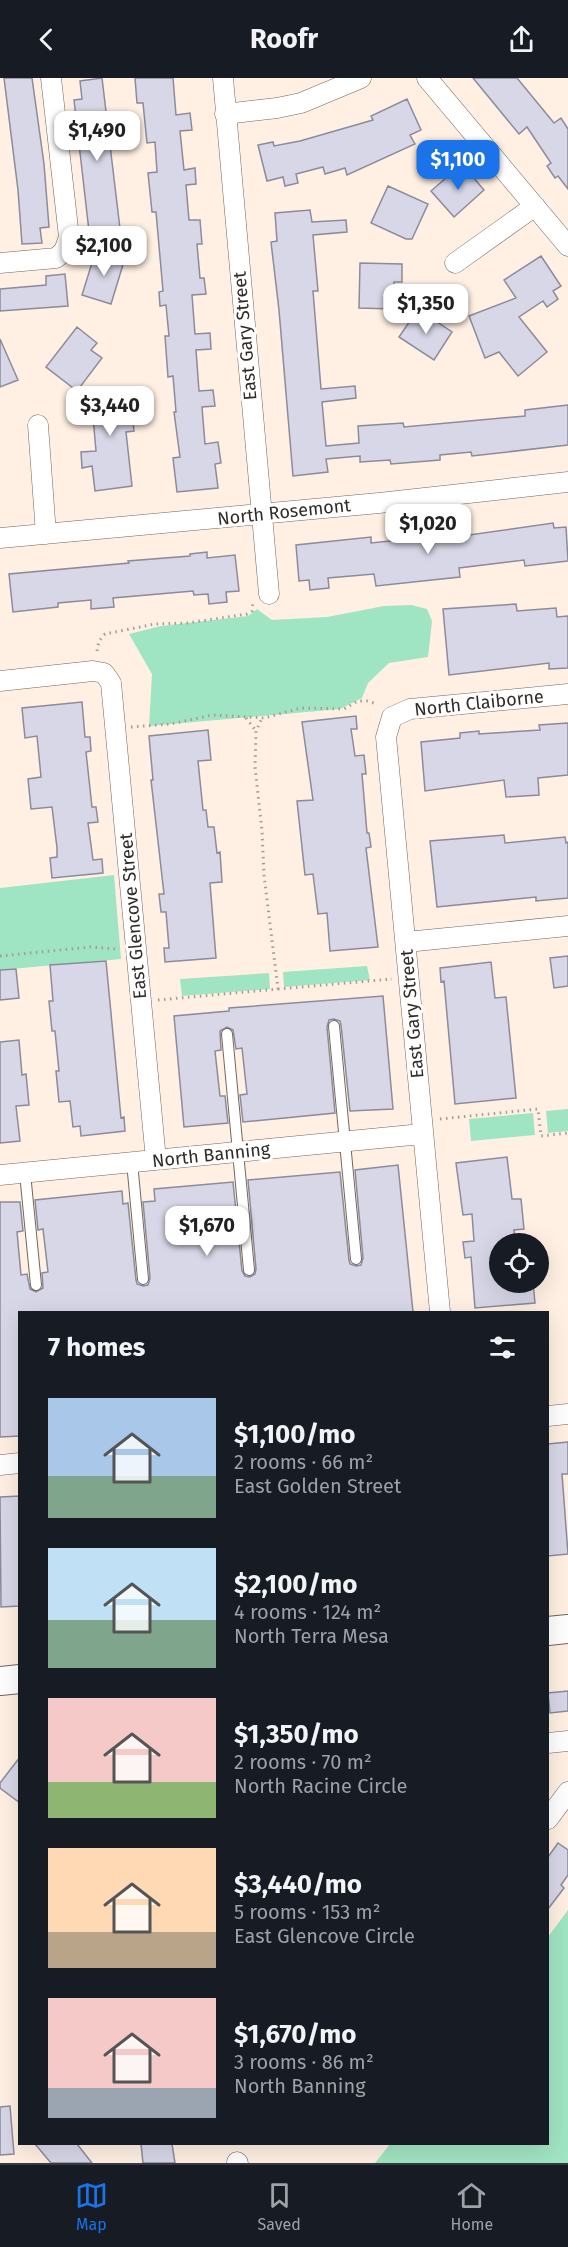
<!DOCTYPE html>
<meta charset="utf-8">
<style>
:root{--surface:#171b24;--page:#242831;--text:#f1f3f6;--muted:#9ea1a6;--line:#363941;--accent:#1a73e8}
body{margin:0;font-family:"Fira Sans",sans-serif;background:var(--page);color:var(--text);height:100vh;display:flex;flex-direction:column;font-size:22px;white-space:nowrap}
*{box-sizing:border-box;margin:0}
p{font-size:20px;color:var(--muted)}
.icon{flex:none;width:33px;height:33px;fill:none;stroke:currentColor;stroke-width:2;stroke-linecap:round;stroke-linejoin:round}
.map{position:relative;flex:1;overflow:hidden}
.panel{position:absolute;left:18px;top:1233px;width:531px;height:834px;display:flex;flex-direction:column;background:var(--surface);border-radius:0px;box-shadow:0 6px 24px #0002}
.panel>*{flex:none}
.tools{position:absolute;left:489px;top:1155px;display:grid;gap:12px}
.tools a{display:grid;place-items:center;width:60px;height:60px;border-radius:50%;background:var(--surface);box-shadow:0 6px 24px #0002;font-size:30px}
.price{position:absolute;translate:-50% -51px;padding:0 14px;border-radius:12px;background:#fff;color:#222;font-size:20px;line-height:39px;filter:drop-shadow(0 2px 3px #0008)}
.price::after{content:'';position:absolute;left:50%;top:36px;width:18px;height:14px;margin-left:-9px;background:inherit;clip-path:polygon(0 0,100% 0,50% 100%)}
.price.active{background:var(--accent);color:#fff}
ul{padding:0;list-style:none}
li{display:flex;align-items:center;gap:18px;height:150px;padding:0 30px}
li span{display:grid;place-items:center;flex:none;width:168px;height:120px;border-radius:0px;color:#555}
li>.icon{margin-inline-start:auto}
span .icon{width:72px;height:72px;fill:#fffc;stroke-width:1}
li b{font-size:26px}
h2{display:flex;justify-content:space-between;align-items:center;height:72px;padding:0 30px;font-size:26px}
header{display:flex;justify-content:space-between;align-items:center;height:78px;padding:0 30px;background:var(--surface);font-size:27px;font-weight:700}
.menu{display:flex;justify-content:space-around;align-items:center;height:84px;border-top:2px solid var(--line);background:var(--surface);font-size:16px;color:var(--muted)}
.menu a{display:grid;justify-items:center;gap:3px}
.menu .active{color:var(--accent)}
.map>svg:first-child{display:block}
.green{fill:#a0e5c3}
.building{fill:#d7d7e8;stroke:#8b8b9b;stroke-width:1.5}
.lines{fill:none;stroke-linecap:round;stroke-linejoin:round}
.lane-casing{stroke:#73665b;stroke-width:12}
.street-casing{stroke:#73665b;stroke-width:21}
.secondary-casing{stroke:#73665b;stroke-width:30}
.path{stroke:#a69b92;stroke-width:3;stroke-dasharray:1.5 4.5;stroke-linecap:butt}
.lane{stroke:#fff;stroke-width:10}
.street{stroke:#fff;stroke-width:20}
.secondary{stroke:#fff;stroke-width:28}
.labels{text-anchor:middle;stroke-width:6;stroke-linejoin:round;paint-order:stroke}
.street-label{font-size:18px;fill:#312b27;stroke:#fff}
</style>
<header><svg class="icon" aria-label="back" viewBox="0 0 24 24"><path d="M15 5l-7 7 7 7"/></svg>Roofr<svg class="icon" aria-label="share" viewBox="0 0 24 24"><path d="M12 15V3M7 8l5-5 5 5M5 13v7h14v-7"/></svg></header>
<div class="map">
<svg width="568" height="2085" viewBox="0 0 568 2085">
<rect width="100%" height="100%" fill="#fff0e3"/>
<path class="green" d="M411,527L427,531L432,543L428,579L389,585L368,605L362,620L340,631L149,648L152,596L129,556L161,548L248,538L257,531L272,542L327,539L384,528Z
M114,797L121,881L0,892V810Z
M367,888L370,902L284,909L283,894Z
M269,895L270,911L182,918L180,901Z
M568,1031V1053L548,1055L546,1033Z
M533,1035L535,1057L471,1063L469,1041Z
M568,1832V2085H375L390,2066H548V1859Z"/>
<path class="building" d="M4,0H32L44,86L49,149L40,150L42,165L22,166L18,112Z
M102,0L121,159L90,162L74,22L82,21L80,3Z
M135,0H173L176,37L190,35L192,52L180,53L184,92L195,90L196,106L186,107L189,142H200L202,166H197L200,200H204L206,216L192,217L195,256L210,255L211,271L196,272L199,313L213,312L215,328L202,329L205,366L218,364L221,385L215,386L218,410L177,414L173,380L180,379L174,334H176L173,298L168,299L165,258H169L166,227L160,228L159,214L163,213L156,134H152L148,95L157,94L155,64L147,65L143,25H137Z
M473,0H517L554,45L561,40L568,51V111L558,98L555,100L547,88L551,85L527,49L519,56Z
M407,21L421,52L410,57L415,66L347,97L345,90L325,96L323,89L296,96L298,105L285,108L283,99L267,103L258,67L273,64L274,68L300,63L373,42L371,38Z
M462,86L484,112L454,139L431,113Z
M388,108L428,126L412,161H406L371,145Z
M310,132L312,144L346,142L347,154L313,157L318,213H313L321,311L355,308L356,320L322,324L326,368L359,365L358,348L403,345L404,349L525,338V332L568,327V367L472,378L471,374L440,377V382L391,386L390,382L360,384V378L326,381L328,394L293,398L279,232L271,164L277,163L275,135Z
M96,172L125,180L111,226L82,217Z
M541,178L561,208L553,213L558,221L547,229L543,223L519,239L547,274L518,298L499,274L485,280L469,238L516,220L504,202Z
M360,185L402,186V204H394V231L359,230Z
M65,196L68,228L0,233V211L46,207V198Z
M418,231L452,254L434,282L399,259Z
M77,249L97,265L91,272L102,280L77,313L46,289Z
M0,261L18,302L0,309Z
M128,309L129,319L134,318L136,331L132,332L134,353L126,354L132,408L95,413L92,388L82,390L81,374L96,373L93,339H88L86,313Z
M553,445L554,450L566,449L568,483L525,488L524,482L459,490L460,499L376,508L374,496L328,500L329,510L310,512L309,502L299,503L296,467L371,459V465L409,461V456L422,454L423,461L454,457L455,459Z
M207,474V480L235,477L239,513L226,514L227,524L209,526L208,516L194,517L193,513L113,520L114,529L91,531V522L58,525V529L13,534L9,496L129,485L128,483L190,478V476Z
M516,526L517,533L556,530L557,539L568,538V590L549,591V585L449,597L443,531Z
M82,624L85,659H90L91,673L86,674L92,729H96L98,744L88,745L93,782L102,781L103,795L52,800L50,780L57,779V770L52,729L31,731L28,701L41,699L37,658L25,660L22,630Z
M356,638L357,651H351L355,678L364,677L366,696H362L367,755H369L371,769L366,770L378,869L330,873L327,835L318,836L313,796L305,797L297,723L313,722L302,644Z
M568,645V697L538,700L539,717L506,719L504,702L425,713L421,664L460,660V655L479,653V656L540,652L539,647Z
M208,652L211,682L198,683L203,732H206L208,749H214L217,775L220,774L222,804L210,805L216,880L165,884L164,870H169L166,834H161L159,816H164L151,702H153L149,658Z
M504,757L505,765L565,759L566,765L568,764V820L536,823V819L437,829L430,763Z
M568,878V908L554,910L550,880Z
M106,883L121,1040L124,1039L125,1053L81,1058L80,1048L73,1049L70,1023L59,1024L56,993H59L55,953H52L49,923H53L50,887Z
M491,884L495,920L506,919L516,1020L455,1026L444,903L441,904L440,890Z
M16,891L19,920L0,922V892Z
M383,918L393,1031L350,1033L341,947L340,943L334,941L329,942L327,949L335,1035L243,1044L240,1017L247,1016L242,970L236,971L233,952L227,949L220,953L221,972L215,973L220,1018H225L228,1045L184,1049L174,938L229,933V930Z
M19,962L22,997L26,996L29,1027L16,1028L20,1063L0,1065V964Z
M507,1079L512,1121H521L524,1151L514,1152L516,1166H500V1204H533L535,1225L475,1230L471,1179L465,1180L463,1164L474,1163L472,1136L463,1137L456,1085Z
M398,1087L413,1234H20V1358L0,1359V1124H20L23,1153L17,1154L21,1197L27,1196L30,1211L36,1214L43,1210L42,1195L48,1194L43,1151L38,1152L35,1122L122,1113L123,1126L128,1125L136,1202L137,1206L143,1208L148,1207L150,1200L143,1124L155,1123L154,1111L233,1104L242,1193L245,1198L250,1199L255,1196L256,1191L248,1102L340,1094L349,1182L350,1186L356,1188L361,1187L363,1180L355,1092Z
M568,1364V1396H562L568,1476L548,1478V1366Z
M20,1418V1528L1,1529L0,1419Z
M568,1613V1633L550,1635L548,1615Z
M20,1679V1725L0,1710V1705Z
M558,1765L568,1772V1797L561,1807L564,1810L548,1831V1779Z
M10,2028L14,2076L0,2077V2029Z
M35,2066H77L92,2085H51Z
M141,2066H172L175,2085H143Z"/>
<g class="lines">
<defs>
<path id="lane" d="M334,948L356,1181
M227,956L249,1192
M132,1084L143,1201
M25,1095L36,1207"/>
<path id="street" d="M223,0L269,516
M427,0L568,168
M225,36L277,30L301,25L361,0
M0,185L56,180L64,173L69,159L51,0
M455,185L535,128
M38,347L46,456
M0,460L379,425L568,404
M0,603L93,593L104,595L111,605L156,1082
M406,864L568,848
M0,1097L422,1056
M440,1234L386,659L392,639L410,631L568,616
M548,1338L568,1336
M0,1387L20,1385
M548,1665L568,1663
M548,1741L568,1714
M237,2084L238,2085"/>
<path id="secondary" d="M548,1553L568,1551
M0,1603L20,1601"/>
</defs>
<use href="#lane" class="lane-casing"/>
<use href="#street" class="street-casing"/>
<use href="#secondary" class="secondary-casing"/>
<path class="path" d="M97,573L99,563L105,556L155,546L187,545L247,536L252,533L253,524
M246,640L256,653
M131,649L171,646L212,637L264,640L301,630L344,631L358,623H367L377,626
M0,878L90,869L118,871
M278,911L392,901
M158,922L278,911L264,797L262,753L255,689L256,653L262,640
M440,1041L538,1031L541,1058L568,1055"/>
<use href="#lane" class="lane"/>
<use href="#street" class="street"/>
<use href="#secondary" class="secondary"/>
</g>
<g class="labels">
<g class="street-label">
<text transform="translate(245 258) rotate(-95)" y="6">East Gary Street</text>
<text transform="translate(284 434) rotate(-6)" y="6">North Rosemont</text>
<text transform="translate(479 625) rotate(-6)" y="6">North Claiborne</text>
<text transform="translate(133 838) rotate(-95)" y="6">East Glencove Street</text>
<text transform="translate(412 936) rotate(-95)" y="6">East Gary Street</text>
<text transform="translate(211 1077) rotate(-6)" y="6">North Banning</text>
</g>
</g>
</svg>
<div class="tools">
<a><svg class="icon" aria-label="locate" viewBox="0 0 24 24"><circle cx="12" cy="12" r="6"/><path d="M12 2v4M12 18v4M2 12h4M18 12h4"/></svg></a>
</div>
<b class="price" style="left:97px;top:84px">$1,490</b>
<b class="price active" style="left:458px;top:113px">$1,100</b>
<b class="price" style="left:104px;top:199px">$2,100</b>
<b class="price" style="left:426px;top:257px">$1,350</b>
<b class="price" style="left:110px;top:359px">$3,440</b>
<b class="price" style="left:428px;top:477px">$1,020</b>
<b class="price" style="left:207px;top:1179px">$1,670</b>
<section class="panel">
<h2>7 homes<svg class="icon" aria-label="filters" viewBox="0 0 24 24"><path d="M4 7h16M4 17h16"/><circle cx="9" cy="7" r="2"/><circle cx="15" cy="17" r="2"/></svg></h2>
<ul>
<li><span style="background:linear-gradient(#a9c7e8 65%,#7fa58c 0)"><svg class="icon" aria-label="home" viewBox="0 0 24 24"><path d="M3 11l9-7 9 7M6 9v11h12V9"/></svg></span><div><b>$1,100/mo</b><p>2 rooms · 66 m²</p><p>East Golden Street</p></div></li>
<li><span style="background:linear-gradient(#bfe0f5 60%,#7fa58c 0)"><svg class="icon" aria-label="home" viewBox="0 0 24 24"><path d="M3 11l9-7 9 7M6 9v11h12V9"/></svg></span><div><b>$2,100/mo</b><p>4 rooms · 124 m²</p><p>North Terra Mesa</p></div></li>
<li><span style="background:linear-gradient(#f6c9c9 70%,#8fb573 0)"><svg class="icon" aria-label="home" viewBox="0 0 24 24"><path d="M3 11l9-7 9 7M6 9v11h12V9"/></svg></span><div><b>$1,350/mo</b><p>2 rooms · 70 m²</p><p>North Racine Circle</p></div></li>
<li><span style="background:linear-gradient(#ffd9b3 70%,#b9a48a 0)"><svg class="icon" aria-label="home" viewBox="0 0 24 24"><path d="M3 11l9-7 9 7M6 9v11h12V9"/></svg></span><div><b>$3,440/mo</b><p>5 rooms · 153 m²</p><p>East Glencove Circle</p></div></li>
<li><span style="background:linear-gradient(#f6c9c9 75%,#9aa5b1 0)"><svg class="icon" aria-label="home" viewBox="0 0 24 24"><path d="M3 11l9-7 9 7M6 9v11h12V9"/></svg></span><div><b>$1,670/mo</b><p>3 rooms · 86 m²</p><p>North Banning</p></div></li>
</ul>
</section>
</div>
<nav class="menu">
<a class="active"><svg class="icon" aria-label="map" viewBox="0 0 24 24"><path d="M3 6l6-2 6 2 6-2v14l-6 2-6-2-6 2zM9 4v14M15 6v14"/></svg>Map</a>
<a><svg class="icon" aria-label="saved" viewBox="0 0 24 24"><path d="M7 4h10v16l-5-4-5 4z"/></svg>Saved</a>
<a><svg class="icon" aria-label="home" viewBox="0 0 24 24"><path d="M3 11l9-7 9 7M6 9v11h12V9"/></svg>Home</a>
</nav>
